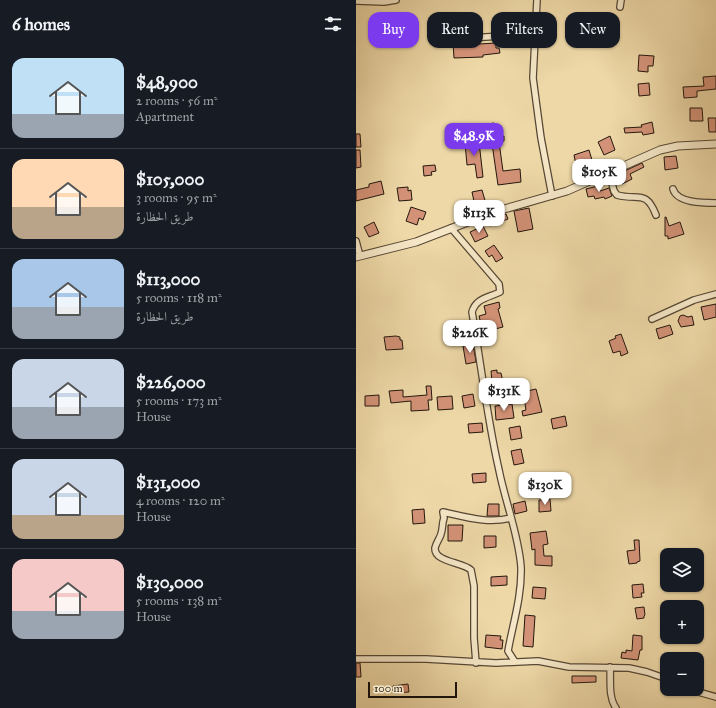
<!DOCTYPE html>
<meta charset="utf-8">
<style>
:root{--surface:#171b24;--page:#242831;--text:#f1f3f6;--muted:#9ea1a6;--line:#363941;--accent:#7c3aed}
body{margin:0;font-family:"IM FELL Great Primer",Amiri,serif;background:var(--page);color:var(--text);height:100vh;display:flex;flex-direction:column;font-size:15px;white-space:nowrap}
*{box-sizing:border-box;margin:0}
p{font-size:13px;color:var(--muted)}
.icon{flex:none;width:22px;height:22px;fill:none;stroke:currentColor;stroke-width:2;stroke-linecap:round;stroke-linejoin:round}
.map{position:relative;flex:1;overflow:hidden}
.details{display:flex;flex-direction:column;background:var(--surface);width:356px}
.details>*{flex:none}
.hud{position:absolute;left:12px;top:12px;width:288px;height:36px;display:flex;gap:8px}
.buttons{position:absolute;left:304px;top:548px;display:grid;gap:8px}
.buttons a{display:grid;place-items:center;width:44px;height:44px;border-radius:8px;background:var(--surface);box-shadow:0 1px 3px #0004;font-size:20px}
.scale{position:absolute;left:12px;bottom:10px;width:89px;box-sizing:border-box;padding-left:4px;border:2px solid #23170d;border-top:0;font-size:11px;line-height:14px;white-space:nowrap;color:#23170d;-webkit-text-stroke:3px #f4e6c6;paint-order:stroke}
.price{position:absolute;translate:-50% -34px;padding:0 9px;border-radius:8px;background:#fff;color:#222;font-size:13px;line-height:26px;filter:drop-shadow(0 1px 2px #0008)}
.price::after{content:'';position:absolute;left:50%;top:24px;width:12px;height:9px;margin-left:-6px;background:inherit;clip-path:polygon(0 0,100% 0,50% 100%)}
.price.selected{background:var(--accent);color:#fff}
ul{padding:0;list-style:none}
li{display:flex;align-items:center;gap:12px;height:100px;padding:0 12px}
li+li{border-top:1px solid var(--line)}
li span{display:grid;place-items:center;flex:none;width:112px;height:80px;border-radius:12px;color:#555}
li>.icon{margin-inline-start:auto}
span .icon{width:48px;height:48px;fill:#fffc;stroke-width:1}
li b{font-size:17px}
h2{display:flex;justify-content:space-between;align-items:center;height:48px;padding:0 12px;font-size:17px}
.tag{padding:0 14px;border-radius:12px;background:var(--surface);box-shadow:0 1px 3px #0004;font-size:14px;line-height:36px}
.tag.selected{background:var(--accent);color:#fff}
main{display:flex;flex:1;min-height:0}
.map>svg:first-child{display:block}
.building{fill:#d39277;stroke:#23170d}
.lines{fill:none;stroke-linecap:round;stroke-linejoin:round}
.minor-casing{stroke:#564734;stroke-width:8}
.tertiary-casing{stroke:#564734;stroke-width:9}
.minor{stroke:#f4e6c6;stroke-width:5.5}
.tertiary{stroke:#f4e6c6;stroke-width:7}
</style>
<main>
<section class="details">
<h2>6 homes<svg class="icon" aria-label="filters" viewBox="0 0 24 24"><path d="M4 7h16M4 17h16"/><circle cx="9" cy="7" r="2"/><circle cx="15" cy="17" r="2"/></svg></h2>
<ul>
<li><span style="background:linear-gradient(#bfe0f5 70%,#9aa5b1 0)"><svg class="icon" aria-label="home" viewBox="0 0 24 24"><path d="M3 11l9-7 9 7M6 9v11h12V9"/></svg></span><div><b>$48,900</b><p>2 rooms · 56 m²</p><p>Apartment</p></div></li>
<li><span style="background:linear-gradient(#ffd9b3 60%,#b9a48a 0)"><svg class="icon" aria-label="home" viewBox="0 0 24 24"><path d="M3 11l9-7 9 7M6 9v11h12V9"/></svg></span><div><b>$105,000</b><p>3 rooms · 95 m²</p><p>طريق الحظارة</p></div></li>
<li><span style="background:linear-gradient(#a9c7e8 60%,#9aa5b1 0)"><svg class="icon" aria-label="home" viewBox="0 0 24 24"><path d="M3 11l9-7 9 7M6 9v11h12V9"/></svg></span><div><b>$113,000</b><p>5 rooms · 118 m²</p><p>طريق الحظارة</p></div></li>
<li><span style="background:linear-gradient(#c9d6e8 60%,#9aa5b1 0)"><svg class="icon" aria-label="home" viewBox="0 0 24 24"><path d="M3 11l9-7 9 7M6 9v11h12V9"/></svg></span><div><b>$226,000</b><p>5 rooms · 173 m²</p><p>House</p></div></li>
<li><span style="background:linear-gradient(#c9d6e8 70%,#b9a48a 0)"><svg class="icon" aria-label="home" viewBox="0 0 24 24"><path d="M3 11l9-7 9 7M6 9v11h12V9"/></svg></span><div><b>$131,000</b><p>4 rooms · 120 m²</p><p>House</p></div></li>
<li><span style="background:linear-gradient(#f6c9c9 65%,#9aa5b1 0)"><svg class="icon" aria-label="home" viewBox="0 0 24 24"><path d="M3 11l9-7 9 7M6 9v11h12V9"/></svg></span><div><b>$130,000</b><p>5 rooms · 138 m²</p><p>House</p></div></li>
</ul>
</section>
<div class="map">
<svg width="360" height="708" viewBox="0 0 360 708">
<rect width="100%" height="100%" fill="#eed8a7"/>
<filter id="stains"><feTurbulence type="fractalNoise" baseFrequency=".005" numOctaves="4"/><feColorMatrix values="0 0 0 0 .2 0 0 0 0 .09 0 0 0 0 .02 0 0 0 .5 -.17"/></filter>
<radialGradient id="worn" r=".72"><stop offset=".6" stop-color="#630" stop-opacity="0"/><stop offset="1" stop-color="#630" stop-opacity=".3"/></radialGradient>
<path class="building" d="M173,14L174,30L151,31L150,15Z
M50,26H60L61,39L50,40Z
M97,43H106V45L140,43V48H143L144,53L127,55V57L98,58Z
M283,55L298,56L297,66H292V72L282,71Z
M360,76V89L341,91V97L328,98L327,87L348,86L347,77Z
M293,83L294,95L283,96L282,84Z
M334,108H346L347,121H334Z
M352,118H360V132H353Z
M296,122L298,133L287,135L286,132L269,133L268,128L286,127L285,125Z
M138,123L140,137L148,136V141L143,142L147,171L164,169L165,182L142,185L134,130H133L132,124Z
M0,134H4L5,147H0Z
M254,136L259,150L248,155L242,142Z
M123,142L127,177L121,178L119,164L111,165L109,143Z
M0,150H4L5,167L0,168Z
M233,150L236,160L220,165L218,155Z
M320,156L322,168L309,170L308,157Z
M286,163L288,167L274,174L276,179L266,184L262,174Z
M79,165L80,171L75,172L76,175L68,176L67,166Z
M25,181L28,194L0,201V190L13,187V184Z
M242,186L244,191L253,188L256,196L249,199L248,197L239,199L238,196L232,197L230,189Z
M52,187V191L55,190L56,200L43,201L41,188Z
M126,190L130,204L119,206L116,192Z
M55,207L70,212L67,220L63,218L61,225L50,221Z
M173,208L177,229L162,232L158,211Z
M150,214L152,219L134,226L132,220Z
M309,217H310L313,226L324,222L328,234L312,239V236H309Z
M18,222L23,233L13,237L8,227Z
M127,226L132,236L119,242L114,232Z
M138,245L147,258L140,262L136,255L133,257L129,251Z
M143,302L144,308L142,309L147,327L127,332L123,316L130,314L128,306Z
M360,304V317L348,320L345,307Z
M327,315L332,317L336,316L338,325L325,327L322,321L324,316Z
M314,325L317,334L303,339L300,329Z
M265,334L272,353L265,356L264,351L257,353L253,341L260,338L259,336Z
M40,336L44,337V340H46L47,349L30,350L28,337Z
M117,344L120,362L110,364L107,346Z
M141,370V373H145L147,382H136L135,371Z
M70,386H75L76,400H72L73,410L55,411V401L35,403L33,391L47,390V397L71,395Z
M180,389L186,412L167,416L166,411L170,410L167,392Z
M117,394L119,406L108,408L106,396Z
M23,395V406H9V396Z
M96,396L97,409L82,410L81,397Z
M156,404L158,418L140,420L139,406Z
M209,416L211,426L197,429L195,419Z
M126,423L127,432L113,433L112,424Z
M164,426L166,438L155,440L153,428Z
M165,449L168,463L158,465L155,451Z
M130,473V482L117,483L116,474Z
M179,475L182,487L172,489L169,478Z
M194,499L195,511L183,512V500Z
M169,501L171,511L159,514L157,504Z
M132,504H143V516H131Z
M68,509L69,523L57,524L56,510Z
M92,525H107L106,541H92Z
M190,531L192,544L187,545L188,556H196V566L179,565V549L176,550L174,533Z
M128,536H140V547L128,548Z
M278,540H283L284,561L281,562V563L273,564L271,551L279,550Z
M151,576V585L135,586V577Z
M287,584L288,593H285L286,597L277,598L276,585Z
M177,587L190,588L189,599L176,598Z
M288,607L289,615L288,616V618L281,619L279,608Z
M169,615L179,616L177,647L167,646Z
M130,635L145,636L144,640H147L146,649L129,647Z
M277,635L286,636V650H284L282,660L265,658L266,652L270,653V650L276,651Z
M0,663H4L5,677H0Z
M216,676H240V682L216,683Z
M52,684L53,692L37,693V686Z"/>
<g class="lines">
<defs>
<path id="minor" d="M181,0L177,78L185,138L196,196
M0,1L28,2L40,0
M264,7L265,0
M113,38L179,34
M253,172L258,191L261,195C282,201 290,189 300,215
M317,189C321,203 347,203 360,203
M95,228L143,284L144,292C132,298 120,298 116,312C125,364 131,418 143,470C149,501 163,536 165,567C166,596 157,623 152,651L159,662
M0,241L4,256
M296,319L338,300L360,294
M0,659H70L140,663L182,661L213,667L273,668L291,672L311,679
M120,663L118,638V586L115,570C106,562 78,562 79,548C80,543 84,538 85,534C87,528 86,523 88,518L87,512C110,517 132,524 155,518
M254,667C255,680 252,697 260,708
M332,689L360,697"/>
<path id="tertiary" d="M0,257L60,242L138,212L211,191L304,150L322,146L360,144"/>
</defs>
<use href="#minor" class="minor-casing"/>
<use href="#tertiary" class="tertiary-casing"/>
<use href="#minor" class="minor"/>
<use href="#tertiary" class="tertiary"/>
</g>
<rect width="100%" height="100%" filter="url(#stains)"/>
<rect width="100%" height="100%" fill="url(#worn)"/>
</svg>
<div class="buttons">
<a><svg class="icon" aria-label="layers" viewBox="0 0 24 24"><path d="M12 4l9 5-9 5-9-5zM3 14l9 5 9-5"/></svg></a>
<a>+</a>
<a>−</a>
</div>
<div class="scale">100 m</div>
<b class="price selected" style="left:118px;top:157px">$48.9K</b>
<b class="price" style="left:243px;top:193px">$105K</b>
<b class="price" style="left:123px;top:234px">$113K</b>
<b class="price" style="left:114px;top:354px">$226K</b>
<b class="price" style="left:148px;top:412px">$131K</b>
<b class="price" style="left:189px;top:506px">$130K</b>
<div class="hud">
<a class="tag selected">Buy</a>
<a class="tag">Rent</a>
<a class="tag">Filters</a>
<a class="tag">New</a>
</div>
</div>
</main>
